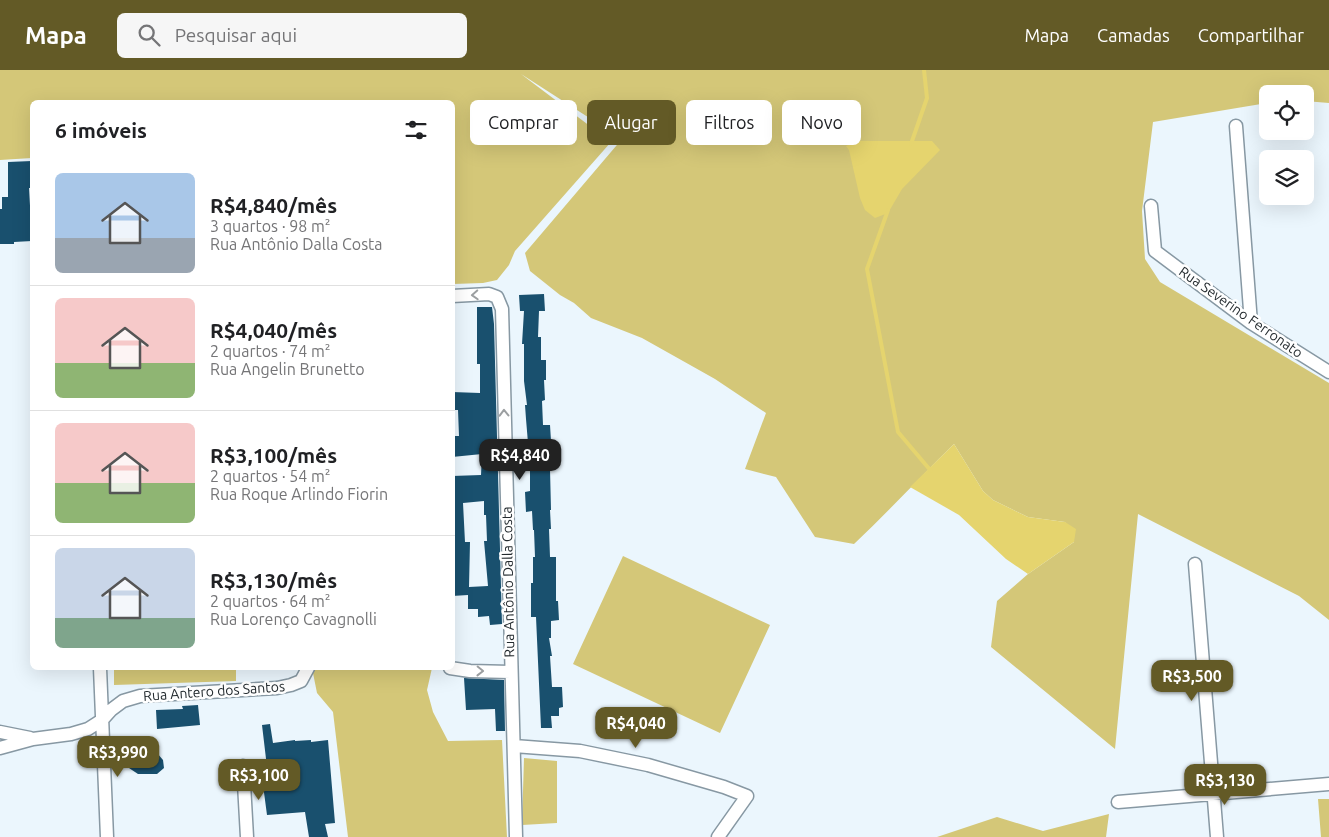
<!DOCTYPE html>
<html lang="pt">
<meta charset="utf-8">
<style>
:root{--surface:#fff;--page:#f6f6f6;--text:#202124;--muted:#757577;--line:#e0e0e0;--accent:#635a26}
body{margin:0;font-family:Ubuntu,sans-serif;background:var(--page);color:var(--text);height:100vh;display:flex;flex-direction:column;font-size:19px;white-space:nowrap}
*{box-sizing:border-box;margin:0}
p{font-size:16px;color:var(--muted)}
.icon{flex:none;width:28px;height:28px;fill:none;stroke:currentColor;stroke-width:2;stroke-linecap:round;stroke-linejoin:round}
.map{position:relative;flex:1;overflow:hidden}
.panel{position:absolute;left:30px;top:30px;width:425px;height:570px;display:flex;flex-direction:column;background:var(--surface);border-radius:8px;box-shadow:0 5px 20px #0002}
.panel>*{flex:none}
.hud{position:absolute;left:470px;top:30px;width:475px;height:45px;display:flex;gap:10px}
.fabs{position:absolute;left:1259px;top:15px;display:grid;gap:10px}
.fabs a{display:grid;place-items:center;width:55px;height:55px;border-radius:8px;background:var(--surface);box-shadow:0 5px 20px #0002;font-size:25px}
.price{position:absolute;translate:-50% -42px;padding:0 11px;border-radius:10px;background:var(--accent);color:#fff;font-size:16px;line-height:32px;filter:drop-shadow(0 1px 2px #0008)}
.price::after{content:'';position:absolute;left:50%;top:30px;width:15px;height:11px;margin-left:-8px;background:inherit;clip-path:polygon(0 0,100% 0,50% 100%)}
.price.selected{background:#222;color:#fff}
ul{padding:0;list-style:none}
li{display:flex;align-items:center;gap:15px;height:125px;padding:0 25px}
li+li{border-top:1px solid var(--line)}
li span{display:grid;place-items:center;flex:none;width:140px;height:100px;border-radius:8px;color:#555}
li>.icon{margin-inline-start:auto}
span .icon{width:60px;height:60px;fill:#fffc;stroke-width:1}
li b{font-size:21px}
h2{display:flex;justify-content:space-between;align-items:center;height:60px;padding:0 25px;font-size:21px}
.tag{padding:0 18px;border-radius:8px;background:var(--surface);box-shadow:0 5px 20px #0002;font-size:18px;line-height:45px}
.tag.selected{background:var(--accent);color:#fff}
header{display:flex;align-items:center;gap:30px;box-sizing:border-box;height:70px;padding:0 25px;background:var(--accent);color:#fff}
header strong{font-size:24px}
nav{display:flex;gap:28px;margin-inline-start:auto;font-size:18px}
.search{width:350px;height:45px;background:var(--page);display:flex;align-items:center;gap:12px;box-sizing:border-box;padding:0 18px;border-radius:8px;color:var(--muted);font-size:19px}
.map>svg:first-child{display:block}
.green{fill:#d4c778}
.water{fill:#e5d46e}
.lines{fill:none;stroke-linecap:round;stroke-linejoin:round}
.stream{stroke:#e5d46e;stroke-width:4}
.building{fill:#19506e;fill-rule:evenodd}
.street-casing{stroke:#8798a3;stroke-width:15}
.street{stroke:#fff;stroke-width:12}
.oneway{stroke:#9c9fa1}
.labels{text-anchor:middle;stroke-width:5;stroke-linejoin:round;paint-order:stroke}
.street-label{font-size:14px;fill:#232a2e;stroke:#fff}
</style>
<header>
<strong>Mapa</strong>
<div class="search"><svg class="icon" aria-label="search" viewBox="0 0 24 24"><circle cx="10" cy="10" r="6"/><path d="M15 15l6 6"/></svg>Pesquisar aqui</div>
<nav><a>Mapa</a><a>Camadas</a><a>Compartilhar</a></nav>
</header>
<div class="map">
<svg width="1329" height="767" viewBox="0 0 1329 767">
<rect width="100%" height="100%" fill="#ebf6fd"/>
<path class="green" d="M0,0H1329V33L1305,31V24H1268L1267,33L1153,52L1142,141L1145,189L1160,212L1329,313V550L1299,526L1138,444L1115,679L991,577L997,531L1028,504L1074,472L1065,452L1028,447L993,430L983,421L954,374C920,407 888,442 854,474L815,467L776,407L745,399L766,343L715,309L642,268L591,248L574,233L560,225L530,201L525,183L622,69L521,4L611,72L515,181L509,195L497,210L483,213L453,214L452,32H32V88L0,90Z
M623,486L770,555L720,663L573,594Z
M114,598H236V611L114,615Z
M312,598H432L427,620L433,642L448,671L502,670L507,767H348L333,642L317,623Z
M524,688L557,691V753L522,755Z
M1318,729H1329V767H1321Z
M1109,744L1106,767H937L997,747L1043,761Z"/>
<path class="water" d="M858,71H932L940,80L902,119L888,143L875,148L865,140L860,128L849,80L846,76Z
M954,374L983,421L993,430L1028,447L1065,452L1076,459L1074,472L1028,504L1006,489L959,445L910,417Z"/>
<g class="lines">
<path class="stream" d="M911,74L927,28L924,0
M888,140L867,199L898,362L931,401"/>
</g>
<path class="building" d="M32,91V118H29L32,171L14,172V174H0V139H2V127H8V92Z
M544,224L545,241H539L538,267H541V290H546V310H544L545,330L542,331L543,355H550L551,371H546L548,399H550L551,440H550L551,459H549L550,487H556V531H558L559,550L551,551V568H549L552,586H550L552,617H562L563,637L559,638V646H551L552,658H541L536,547H531V513H533V487H535L534,460H533L532,441L526,442L525,422L530,421V397L526,349L525,335H527L524,311V274H522L524,241H520L519,225Z
M477,237H492L494,254L502,554L490,555L489,546L478,547V539H468V525L452,526V406L481,405L482,384L452,387V366H459L458,340H452V322L480,323V294H477ZM484,431V445H486L487,471H484L488,516L469,517L470,472H465L463,433Z
M464,608L504,610L505,661H496L495,639L466,640Z
M198,635L200,655L157,659L156,640L183,639L182,636Z
M270,654L273,673L295,670V671L311,670V672L328,670L335,753L325,754L328,767H309L305,742L267,745L263,715L269,714L262,655Z
M138,683H157L163,690L164,698L157,704H138L129,698V689Z"/>
<g class="lines">
<defs>
<path id="street" d="M1236,56L1251,253
M1151,136L1155,181L1251,253L1329,302
M452,226L489,224L497,227L502,239L516,767
M1195,494L1217,767
M100,598L107,767
M450,598L470,601L511,602
M0,662L30,668
M514,676L580,681L648,695L724,717L747,726L718,767
M0,678L33,669L71,664L88,659L102,650L111,640L123,631L140,626L277,618L291,615L301,611L308,598
M243,696L247,767
M1118,732L1329,714"/>
</defs>
<use href="#street" class="street-casing"/>
<use href="#street" class="street"/>
</g>
<defs><path id="oneway-chevron" d="M-2-3.5L2.5 0L-2 3.5" fill="none" stroke-width="1.6" stroke-linecap="round" stroke-linejoin="round" transform="scale(1.25)"/></defs>
<g class="oneway">
<use href="#oneway-chevron" transform="translate(475 225) rotate(177)"/>
<use href="#oneway-chevron" transform="translate(504 343) rotate(-91)"/>
<use href="#oneway-chevron" transform="translate(480 601) rotate(1)"/>
</g>
<g class="labels">
<g class="street-label">
<text transform="translate(1241 242) rotate(35)" y="5">Rua Severino Ferronato</text>
<text transform="translate(508 512) rotate(-91)" y="5">Rua Antônio Dalla Costa</text>
<text transform="translate(214 621) rotate(-4)" y="5">Rua Antero dos Santos</text>
</g>
</g>
</svg>
<div class="fabs">
<a><svg class="icon" aria-label="locate" viewBox="0 0 24 24"><circle cx="12" cy="12" r="6"/><path d="M12 2v4M12 18v4M2 12h4M18 12h4"/></svg></a>
<a><svg class="icon" aria-label="layers" viewBox="0 0 24 24"><path d="M12 4l9 5-9 5-9-5zM3 14l9 5 9-5"/></svg></a>
</div>
<b class="price selected" style="left:520px;top:411px">R$4,840</b>
<b class="price" style="left:1192px;top:632px">R$3,500</b>
<b class="price" style="left:636px;top:679px">R$4,040</b>
<b class="price" style="left:118px;top:708px">R$3,990</b>
<b class="price" style="left:259px;top:731px">R$3,100</b>
<b class="price" style="left:1225px;top:736px">R$3,130</b>
<div class="hud">
<a class="tag">Comprar</a>
<a class="tag selected">Alugar</a>
<a class="tag">Filtros</a>
<a class="tag">Novo</a>
</div>
<section class="panel">
<h2>6 imóveis<svg class="icon" aria-label="filters" viewBox="0 0 24 24"><path d="M4 7h16M4 17h16"/><circle cx="9" cy="7" r="2"/><circle cx="15" cy="17" r="2"/></svg></h2>
<ul>
<li><span style="background:linear-gradient(#a9c7e8 65%,#9aa5b1 0)"><svg class="icon" aria-label="home" viewBox="0 0 24 24"><path d="M3 11l9-7 9 7M6 9v11h12V9"/></svg></span><div><b>R$4,840/mês</b><p>3 quartos · 98 m²</p><p>Rua Antônio Dalla Costa</p></div></li>
<li><span style="background:linear-gradient(#f6c9c9 65%,#8fb573 0)"><svg class="icon" aria-label="home" viewBox="0 0 24 24"><path d="M3 11l9-7 9 7M6 9v11h12V9"/></svg></span><div><b>R$4,040/mês</b><p>2 quartos · 74 m²</p><p>Rua Angelin Brunetto</p></div></li>
<li><span style="background:linear-gradient(#f6c9c9 60%,#8fb573 0)"><svg class="icon" aria-label="home" viewBox="0 0 24 24"><path d="M3 11l9-7 9 7M6 9v11h12V9"/></svg></span><div><b>R$3,100/mês</b><p>2 quartos · 54 m²</p><p>Rua Roque Arlindo Fiorin</p></div></li>
<li><span style="background:linear-gradient(#c9d6e8 70%,#7fa58c 0)"><svg class="icon" aria-label="home" viewBox="0 0 24 24"><path d="M3 11l9-7 9 7M6 9v11h12V9"/></svg></span><div><b>R$3,130/mês</b><p>2 quartos · 64 m²</p><p>Rua Lorenço Cavagnolli</p></div></li>
</ul>
</section>
</div>
